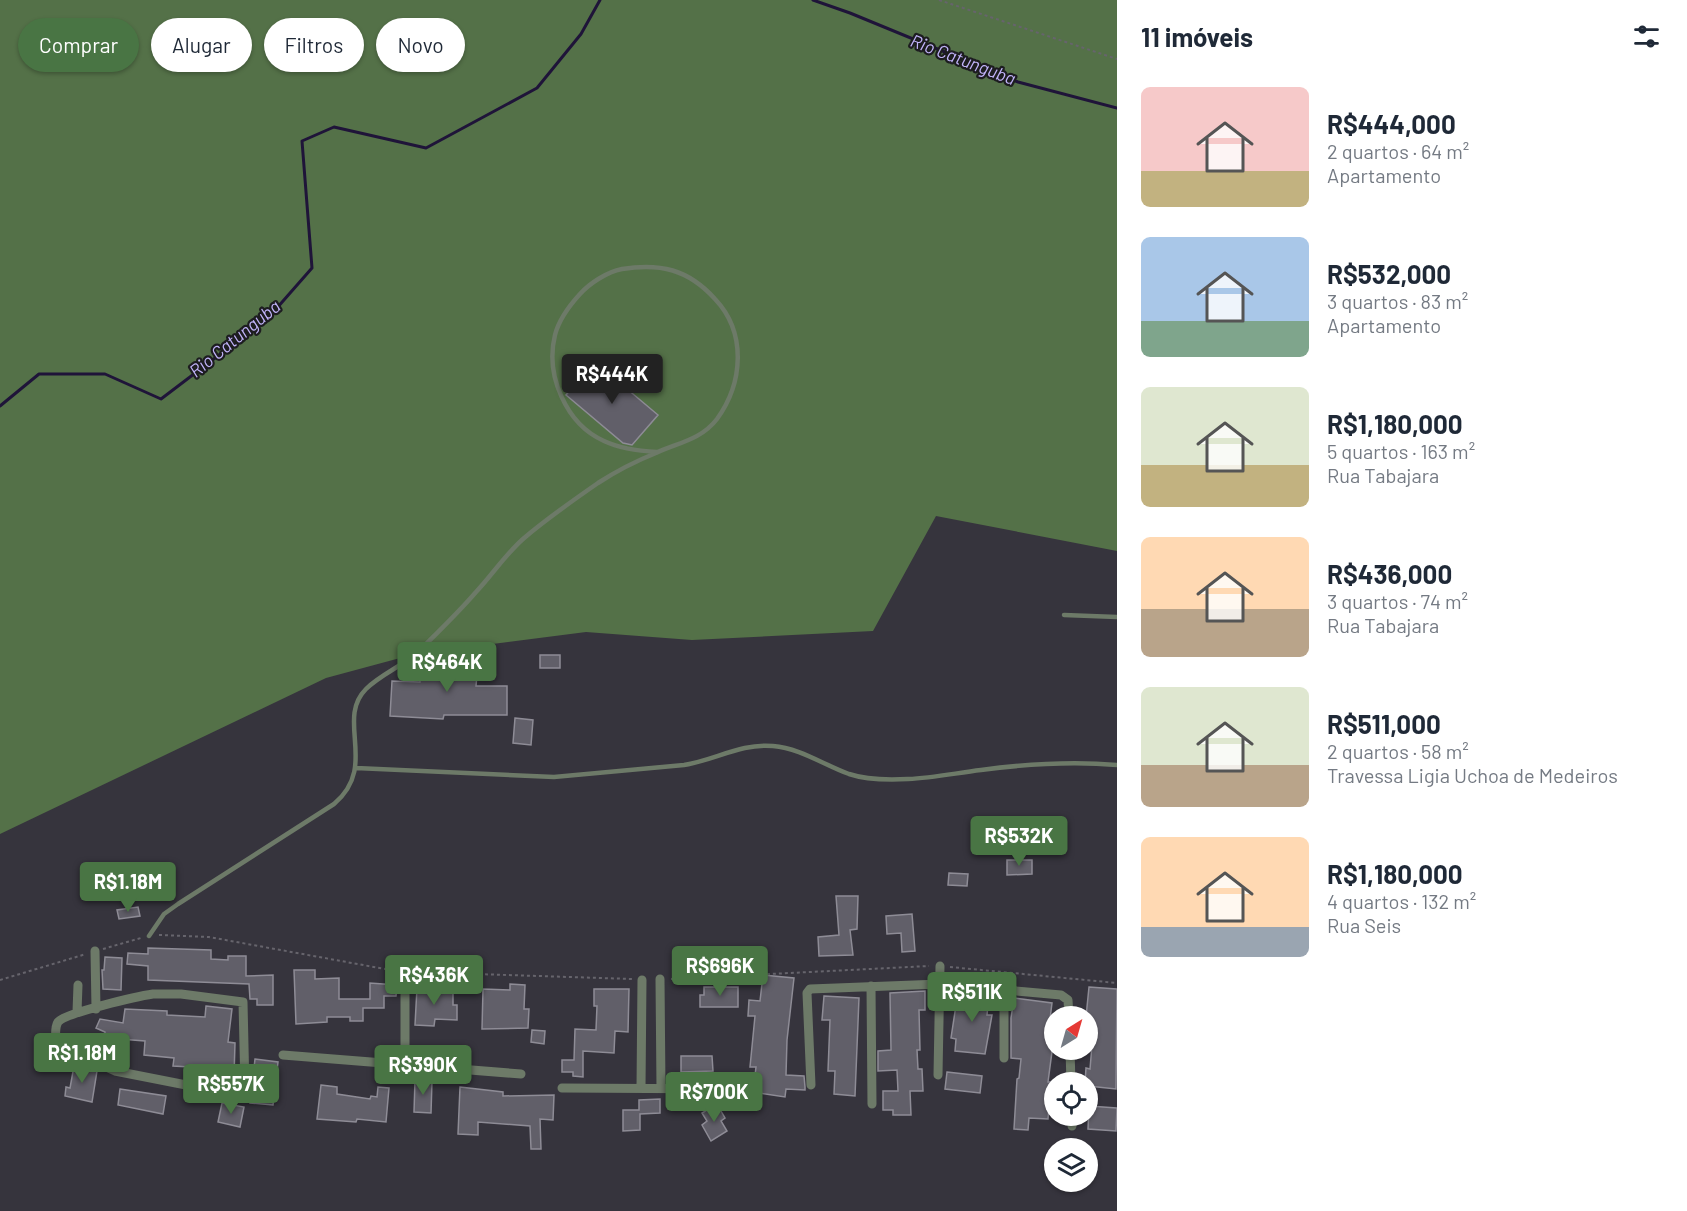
<!DOCTYPE html>
<html lang="pt">
<meta charset="utf-8">
<style>
:root{--surface:#fff;--page:#f6f6f7;--text:#1f2937;--muted:#747a83;--accent:#497544}
body{margin:0;font-family:Barlow,sans-serif;background:var(--page);color:var(--text);height:100vh;display:flex;flex-direction:column;font-size:22px;white-space:nowrap}
*{box-sizing:border-box;margin:0}
p{font-size:20px;color:var(--muted)}
.icon{flex:none;width:33px;height:33px;fill:none;stroke:currentColor;stroke-width:2;stroke-linecap:round;stroke-linejoin:round}
.map{position:relative;flex:1;overflow:hidden}
.sheet{display:flex;flex-direction:column;background:var(--surface);width:570px}
.sheet>*{flex:none}
.top-card{position:absolute;left:18px;top:18px;width:570px;height:54px;display:flex;gap:12px}
.needle{width:39px;rotate:37deg}
.fabs{position:absolute;left:1044px;top:1006px;display:grid;gap:12px}
.fabs a{display:grid;place-items:center;width:54px;height:54px;border-radius:50%;background:var(--surface);box-shadow:0 2px 4px #0004;font-size:30px}
.price{position:absolute;translate:-50% -51px;padding:0 14px;border-radius:6px;background:var(--accent);color:#fff;font-size:20px;line-height:39px;filter:drop-shadow(0 2px 3px #0008)}
.price::after{content:'';position:absolute;left:50%;top:36px;width:18px;height:14px;margin-left:-9px;background:inherit;clip-path:polygon(0 0,100% 0,50% 100%)}
.price.current{background:#222;color:#fff}
ul{padding:0;list-style:none}
li{display:flex;align-items:center;gap:18px;height:150px;padding:0 24px}
li span{display:grid;place-items:center;flex:none;width:168px;height:120px;border-radius:9px;color:#555}
li>.icon{margin-inline-start:auto}
span .icon{width:72px;height:72px;fill:#fffc;stroke-width:1}
li b{font-size:26px}
h2{display:flex;justify-content:space-between;align-items:center;height:72px;padding:0 24px;font-size:26px}
.tag{padding:0 21px;border-radius:27px;background:var(--surface);box-shadow:0 2px 4px #0004;font-size:21px;line-height:54px}
.tag.current{background:var(--accent);color:#fff}
main{display:flex;flex:1;min-height:0}
.map>svg:first-child{display:block}
.forest{fill:#547148}
.lines{fill:none;stroke-linecap:round;stroke-linejoin:round}
.stream{stroke:#1f1439;stroke-width:3}
.building{fill:#615f69;stroke:#8e8c96;stroke-width:1.5}
.path{stroke:#66646c;stroke-width:2;stroke-dasharray:3 3;stroke-linecap:butt}
.lane{stroke:#6d7a68;stroke-width:4.5}
.street{stroke:#6d7a68;stroke-width:9}
.labels{text-anchor:middle;stroke-width:4.5;stroke-linejoin:round;paint-order:stroke}
.water-label{font-size:18px;font-style:italic;fill:#c1b3f9;stroke:#1d1d20}
</style>
<main>
<div class="map">
<svg width="1117" height="1211" viewBox="0 0 1117 1211">
<rect width="100%" height="100%" fill="#36343d"/>
<path class="forest" d="M0,0H1117V551L936,516L873,631L692,640L586,632L415,654L326,678L0,834Z"/>
<g class="lines">
<path class="stream" d="M813,0L850,13L1018,82L1117,108
M0,406L39,374H105L161,399L269,317L312,268L302,141L334,127L426,148L537,88L581,34L600,0"/>
</g>
<path class="building" d="M595,362L658,415L632,445L623,443L566,395Z
M540,655H560V668H540Z
M421,657L454,659V662L478,664L476,686H507V715H444L443,719L390,716L392,681L420,682Z
M515,718L533,720L531,745L513,743Z
M1007,860H1032V874L1007,875Z
M949,873L968,874L967,886L948,885Z
M836,896H858L857,929L850,930L853,955L819,956L818,937L839,935Z
M138,907L140,916L119,919L117,910Z
M912,914L915,951L902,952L901,933L887,934L886,916Z
M148,948L211,950V959L228,960V956H246V976L273,975V1005H257V999H250L249,984L148,980V966L127,964L128,953L148,954Z
M105,957L122,958L121,990L103,989L102,970H104Z
M294,970H315V979L339,978V999H370V983L397,985L396,996H384V1008H363V1021H350V1017H327V1022L296,1024Z
M763,975L794,978L787,1040L786,1075L804,1076L805,1087V1090L786,1089L785,1097L753,1092L756,1067H750L755,1016H748L749,1000L760,1001Z
M510,984L525,985L524,1009H529L528,1028L482,1029L483,989L510,990Z
M704,987H738V1007H700V995H704Z
M1089,987L1117,989L1116,1089L1088,1086V1083H1085L1086,1068L1090,1069L1092,1045H1088L1086,1017Z
M417,988L453,990V1005H457V1020L435,1019L434,1026L415,1025Z
M594,989H629L628,1032L615,1031L614,1053L583,1051V1077L573,1076V1072H562V1060H574L575,1029L596,1030L597,1006H594Z
M925,991V1010H919L920,1050H917L918,1069H922L923,1091H910L911,1115H893V1110H883V1091H898L897,1070L878,1071V1051L891,1050L890,993Z
M958,992L989,995L987,1015H992L985,1054L955,1051L956,1039L951,1038Z
M824,996L859,998L855,1096L834,1094L835,1071H828L830,1020H822Z
M1014,998L1052,1003L1047,1043L1053,1044L1048,1082H1051L1048,1119L1029,1118L1028,1130L1014,1129L1017,1079L1019,1078L1021,1059L1011,1058V1018Z
M206,1006L232,1009L228,1042L235,1043L234,1076L207,1073L208,1068L173,1066L174,1058L144,1055L145,1041L119,1039L120,1050L104,1048L105,1032L96,1028L100,1019L123,1023L125,1009L167,1011V1015L205,1017Z
M532,1030L545,1031L544,1044L531,1042Z
M681,1056H712L713,1071L681,1072Z
M255,1059L278,1062L273,1105L250,1103Z
M74,1066L97,1071L92,1102L65,1096L66,1087L70,1088Z
M947,1072L982,1076L980,1093L945,1089Z
M415,1080L432,1081L431,1113L414,1112Z
M321,1085L337,1087V1094L370,1099L371,1096L377,1097L378,1087L389,1088L386,1122L357,1119L356,1122L317,1119Z
M460,1087L503,1092V1096L554,1095L553,1120L540,1119L541,1149H531L530,1126L478,1122V1135L458,1134Z
M120,1089L166,1096L163,1114L118,1105Z
M660,1099V1113L640,1114V1130L623,1131V1110H639V1100Z
M222,1103L244,1107L240,1127L218,1122Z
M717,1104L725,1118L721,1121L727,1131L711,1141L702,1125L707,1121L702,1113Z
M1089,1106L1117,1108L1116,1131L1088,1129Z"/>
<g class="lines">
<path class="path" d="M939,0L1117,59
M159,935L209,937L396,971
M103,949L141,938
M950,967L1117,983
M413,972L632,979
M671,979L929,966
M0,980L86,954"/>
<path class="lane" d="M1064,615L1117,617
M356,768L554,777L684,765C715,760 741,743 773,746C800,748 824,765 849,774C867,780 889,780 908,779C933,778 956,773 981,770C1026,764 1071,761 1117,765
M149,936L164,914L178,904L334,804C379,766 335,720 366,689C381,674 403,666 419,651C438,632 458,613 476,592C492,575 505,555 523,539C546,519 572,501 598,483C615,472 636,461 656,453C677,443 701,440 717,419C743,383 747,333 715,299C688,269 660,263 622,269C607,272 590,283 580,294C569,306 559,319 555,335C545,375 566,424 604,441C621,449 639,451 657,452"/>
<path class="street" d="M95,951L96,1009
M405,972V1064
M660,979L661,1088
M871,986L872,1104
M153,994H181L243,1002L245,1090L242,1096L115,1071L56,1045C56,1038 54,1028 58,1022C65,1013 139,996 153,994Z
M77,1012L78,985
M1070,1050L1071,1083
M283,1055L521,1074
M1004,1058V989
M938,1075L940,966
M811,1085L807,993L810,989L940,984L1061,995L1068,1000L1069,1017
M562,1088L735,1089
M641,1088L642,980
M1072,1116V1126"/>
</g>
<g class="labels">
<g class="water-label">
<text transform="translate(963 60) rotate(21)" y="6">Rio Catunguba</text>
<text transform="translate(235 339) rotate(-39)" y="6">Rio Catunguba</text>
</g>
</g>
</svg>
<div class="fabs">
<a><svg class="needle" viewBox="-14 -14 28 28"><path d="M0-13l5 13h-10z" fill="#e53935"/><path d="M0 13l5-13h-10z" fill="#747a83"/></svg></a>
<a><svg class="icon" aria-label="locate" viewBox="0 0 24 24"><circle cx="12" cy="12" r="6"/><path d="M12 2v4M12 18v4M2 12h4M18 12h4"/></svg></a>
<a><svg class="icon" aria-label="layers" viewBox="0 0 24 24"><path d="M12 4l9 5-9 5-9-5zM3 14l9 5 9-5"/></svg></a>
</div>
<b class="price current" style="left:612px;top:405px">R$444K</b>
<b class="price" style="left:447px;top:693px">R$464K</b>
<b class="price" style="left:1019px;top:867px">R$532K</b>
<b class="price" style="left:128px;top:913px">R$1.18M</b>
<b class="price" style="left:720px;top:997px">R$696K</b>
<b class="price" style="left:434px;top:1006px">R$436K</b>
<b class="price" style="left:972px;top:1023px">R$511K</b>
<b class="price" style="left:82px;top:1084px">R$1.18M</b>
<b class="price" style="left:423px;top:1096px">R$390K</b>
<b class="price" style="left:231px;top:1115px">R$557K</b>
<b class="price" style="left:714px;top:1123px">R$700K</b>
<div class="top-card">
<a class="tag current">Comprar</a>
<a class="tag">Alugar</a>
<a class="tag">Filtros</a>
<a class="tag">Novo</a>
</div>
</div>
<section class="sheet">
<h2>11 imóveis<svg class="icon" aria-label="filters" viewBox="0 0 24 24"><path d="M4 7h16M4 17h16"/><circle cx="9" cy="7" r="2"/><circle cx="15" cy="17" r="2"/></svg></h2>
<ul>
<li><span style="background:linear-gradient(#f6c9c9 70%,#c2b280 0)"><svg class="icon" aria-label="home" viewBox="0 0 24 24"><path d="M3 11l9-7 9 7M6 9v11h12V9"/></svg></span><div><b>R$444,000</b><p>2 quartos · 64 m²</p><p>Apartamento</p></div></li>
<li><span style="background:linear-gradient(#a9c7e8 70%,#7fa58c 0)"><svg class="icon" aria-label="home" viewBox="0 0 24 24"><path d="M3 11l9-7 9 7M6 9v11h12V9"/></svg></span><div><b>R$532,000</b><p>3 quartos · 83 m²</p><p>Apartamento</p></div></li>
<li><span style="background:linear-gradient(#dfe7d0 65%,#c2b280 0)"><svg class="icon" aria-label="home" viewBox="0 0 24 24"><path d="M3 11l9-7 9 7M6 9v11h12V9"/></svg></span><div><b>R$1,180,000</b><p>5 quartos · 163 m²</p><p>Rua Tabajara</p></div></li>
<li><span style="background:linear-gradient(#ffd9b3 60%,#b9a48a 0)"><svg class="icon" aria-label="home" viewBox="0 0 24 24"><path d="M3 11l9-7 9 7M6 9v11h12V9"/></svg></span><div><b>R$436,000</b><p>3 quartos · 74 m²</p><p>Rua Tabajara</p></div></li>
<li><span style="background:linear-gradient(#dfe7d0 65%,#b9a48a 0)"><svg class="icon" aria-label="home" viewBox="0 0 24 24"><path d="M3 11l9-7 9 7M6 9v11h12V9"/></svg></span><div><b>R$511,000</b><p>2 quartos · 58 m²</p><p>Travessa Ligia Uchoa de Medeiros</p></div></li>
<li><span style="background:linear-gradient(#ffd9b3 75%,#9aa5b1 0)"><svg class="icon" aria-label="home" viewBox="0 0 24 24"><path d="M3 11l9-7 9 7M6 9v11h12V9"/></svg></span><div><b>R$1,180,000</b><p>4 quartos · 132 m²</p><p>Rua Seis</p></div></li>
</ul>
</section>
</main>
